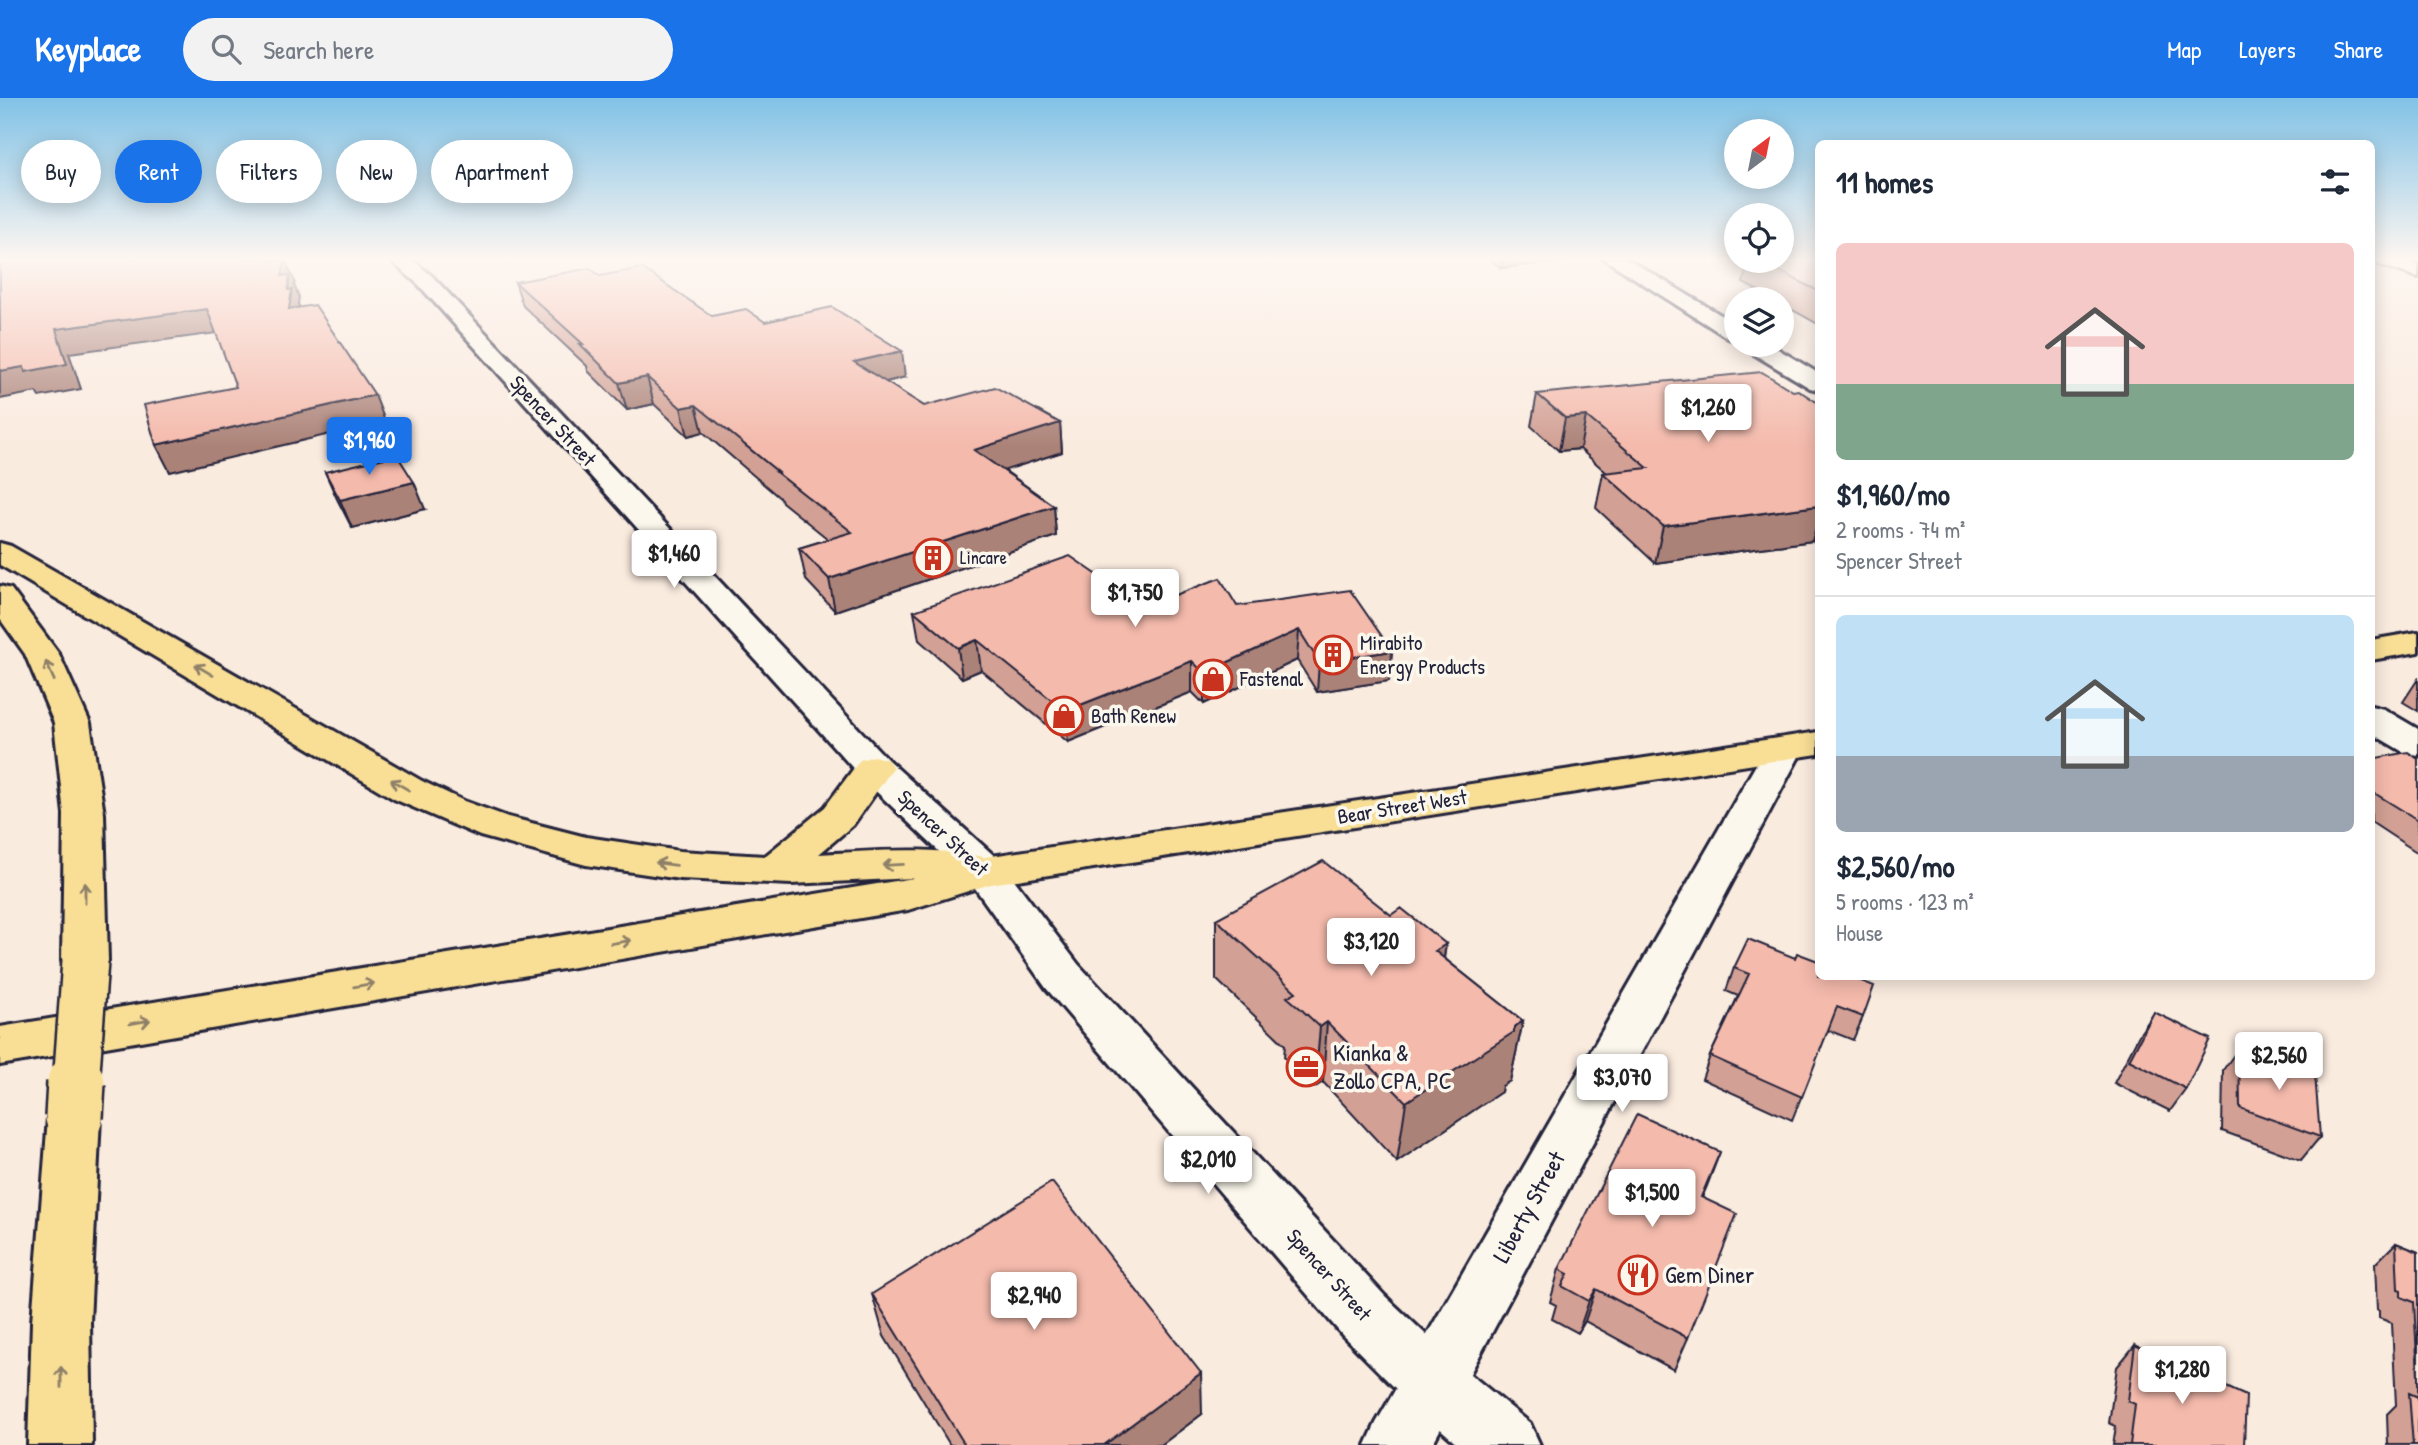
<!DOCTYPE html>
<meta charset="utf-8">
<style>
:root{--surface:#fff;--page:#f2f2f3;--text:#1f2937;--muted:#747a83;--line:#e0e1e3;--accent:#1a73e8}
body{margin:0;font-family:"Patrick Hand",sans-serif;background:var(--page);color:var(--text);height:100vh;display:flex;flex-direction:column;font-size:26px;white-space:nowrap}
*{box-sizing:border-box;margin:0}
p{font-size:23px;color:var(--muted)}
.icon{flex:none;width:38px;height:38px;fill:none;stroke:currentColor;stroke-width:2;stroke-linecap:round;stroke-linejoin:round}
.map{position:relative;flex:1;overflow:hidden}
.sheet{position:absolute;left:1815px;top:42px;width:560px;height:840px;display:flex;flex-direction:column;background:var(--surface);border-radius:10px;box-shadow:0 4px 18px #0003}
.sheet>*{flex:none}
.top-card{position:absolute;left:21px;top:42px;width:665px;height:63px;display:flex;gap:14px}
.needle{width:46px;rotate:32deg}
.fabs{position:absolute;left:1724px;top:21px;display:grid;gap:14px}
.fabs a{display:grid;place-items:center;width:70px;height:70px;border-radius:50%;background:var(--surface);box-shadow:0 4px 18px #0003;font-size:35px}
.price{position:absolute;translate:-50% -60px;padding:0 16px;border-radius:7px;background:#fff;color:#222;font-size:23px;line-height:46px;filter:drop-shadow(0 2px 4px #0008)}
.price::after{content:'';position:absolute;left:50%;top:42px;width:21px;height:16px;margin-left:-10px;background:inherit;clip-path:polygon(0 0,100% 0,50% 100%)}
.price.selected{background:var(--accent);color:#fff}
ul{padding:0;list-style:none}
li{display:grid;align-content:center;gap:14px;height:371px;padding:0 21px}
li+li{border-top:2px solid var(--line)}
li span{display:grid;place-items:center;height:217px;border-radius:10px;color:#555}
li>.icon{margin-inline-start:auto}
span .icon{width:126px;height:126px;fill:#fffc;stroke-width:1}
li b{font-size:30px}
h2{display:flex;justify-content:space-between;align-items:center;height:84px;padding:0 21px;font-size:30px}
.chip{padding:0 24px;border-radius:32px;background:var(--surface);box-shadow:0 4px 18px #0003;font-size:24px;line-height:63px}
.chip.selected{background:var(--accent);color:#fff}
header{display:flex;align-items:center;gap:42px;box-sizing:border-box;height:98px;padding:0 35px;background:var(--accent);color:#fff}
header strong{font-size:33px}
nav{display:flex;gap:38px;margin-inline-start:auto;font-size:24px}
.search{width:490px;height:63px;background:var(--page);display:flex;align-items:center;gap:18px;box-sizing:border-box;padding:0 24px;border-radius:38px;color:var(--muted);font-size:26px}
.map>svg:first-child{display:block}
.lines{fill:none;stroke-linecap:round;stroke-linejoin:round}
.street-casing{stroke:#22223b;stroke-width:6}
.secondary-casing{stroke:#22223b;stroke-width:6}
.primary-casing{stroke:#22223b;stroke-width:6}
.highway-casing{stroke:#22223b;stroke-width:6}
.street{fill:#fbf7ec;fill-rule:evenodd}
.secondary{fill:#fbf7ec;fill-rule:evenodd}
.primary{fill:#f9df96;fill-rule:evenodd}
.highway{fill:#f9df96;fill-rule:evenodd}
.highway-bridge-far1-casing{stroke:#22223b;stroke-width:50;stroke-linecap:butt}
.highway-bridge-casing{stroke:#22223b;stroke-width:62;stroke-linecap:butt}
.highway-bridge-far1{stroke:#f9df96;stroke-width:45}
.highway-bridge{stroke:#f9df96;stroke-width:57}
.wall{fill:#d2a094;stroke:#22223b;stroke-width:2}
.shaded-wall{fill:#ab8278;stroke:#22223b;stroke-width:2}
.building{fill:#f4baac;stroke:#22223b;stroke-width:2}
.oneway{stroke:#8e8068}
.labels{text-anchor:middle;stroke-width:7;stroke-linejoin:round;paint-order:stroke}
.far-poi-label{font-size:18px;fill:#22223b;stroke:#fbf7ec;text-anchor:start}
.street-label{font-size:21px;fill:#22223b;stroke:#fbf7ec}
.poi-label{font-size:21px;fill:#22223b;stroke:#fbf7ec;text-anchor:start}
.near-poi-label{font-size:24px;fill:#22223b;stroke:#fbf7ec;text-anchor:start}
.near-street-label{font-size:24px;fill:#22223b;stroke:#fbf7ec}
</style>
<header>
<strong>Keyplace</strong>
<div class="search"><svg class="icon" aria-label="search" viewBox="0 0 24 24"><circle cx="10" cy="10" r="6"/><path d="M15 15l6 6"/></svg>Search here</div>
<nav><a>Map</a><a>Layers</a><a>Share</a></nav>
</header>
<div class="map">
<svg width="2418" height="1347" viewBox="0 0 2418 1347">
<rect width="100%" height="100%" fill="#faebdf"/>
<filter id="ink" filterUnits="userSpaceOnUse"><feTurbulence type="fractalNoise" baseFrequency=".0143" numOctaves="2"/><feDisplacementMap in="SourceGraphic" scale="14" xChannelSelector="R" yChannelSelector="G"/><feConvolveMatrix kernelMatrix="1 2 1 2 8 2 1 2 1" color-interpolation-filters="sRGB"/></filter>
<g filter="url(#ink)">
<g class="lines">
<defs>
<path id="street" d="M1784,640L1797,643L1803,651L1432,1347H1366L1376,1325L1765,651L1771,643Z"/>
<path id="secondary" d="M388,160H410L432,178L888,662L1000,763L1078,866L1385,1198L1454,1263L1530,1325L1540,1347H1459L1410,1305L1343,1238L1046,890L970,783L860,678L418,186Z
M1603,160H1626L1736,226V242L1728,240Z
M2371,160H2399L2418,167V179L2371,164Z
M1744,247H1771L1818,275V292L1810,290L1747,252Z
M2371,608L2384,611L2418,631V658L2405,655L2371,635Z"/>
<path id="primary" d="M2418,534V554L2371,562V542Z
M1818,634V656L985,787L970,783L964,773L970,763L985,759Z"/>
<path id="highway" d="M0,445L11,448L422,683L464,703L508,719L586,739L680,753L765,758L825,709L860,662L874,658L888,662L893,670L853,727L819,756C879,753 941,747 1000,763L1006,773L1000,783L908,812L0,967V929L914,780L791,786L680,781L586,767L480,738L394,701L0,467Z
M0,488L11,491L59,556L90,625L104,716L108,863L101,875L85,880L69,875L62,863L64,716L54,625L25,556L0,521Z
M74,998L92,1004L100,1019L90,1224L92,1347H28L32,1224L48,1019L56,1004Z"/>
</defs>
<use href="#street" class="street-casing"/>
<use href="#secondary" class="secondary-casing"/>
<use href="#primary" class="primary-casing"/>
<use href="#highway" class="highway-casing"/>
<use href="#street" class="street"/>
<use href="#secondary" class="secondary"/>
<use href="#primary" class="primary"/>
<use href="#highway" class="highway"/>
<defs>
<path id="highway-bridge-far1" d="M76,987L85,863"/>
<path id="highway-bridge" d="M74,1019L76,985"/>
</defs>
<use href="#highway-bridge-far1" class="highway-bridge-far1-casing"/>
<use href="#highway-bridge" class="highway-bridge-casing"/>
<use href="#highway-bridge-far1" class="highway-bridge-far1"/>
<use href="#highway-bridge" class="highway-bridge"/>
</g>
<path class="wall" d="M1488,160H1570L1569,163L1501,170Z
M1818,160V226L1782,206V201H1774L1743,185L1749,163H1782Z
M600,178L712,218L765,224L905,279L886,284L924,308L1060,325L1062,354L1004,372L1054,408L1056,438L835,513L806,482L799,450L828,441L782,404L781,401L703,334L688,338L654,306L627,312L588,273L587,268L523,208L515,184Z
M1793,293L1818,305V448L1812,443L1655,465L1596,410L1603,375H1607L1580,351L1559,353L1531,328L1537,296Z
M325,374L425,411L352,430L337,401Z
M1237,508L1392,553L1389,583L1317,594L1297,562L1204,606L1192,594L1068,644L981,572L962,580L919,542L914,513Z
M2418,581V613L2403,604Z
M2371,661H2418V755L2371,724Z
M1391,817L1446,846L1444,860L1523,923L1510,983L1502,988L1501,994L1397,1064L1323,984L1315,989L1284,959L1285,947L1216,881V821Z
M1795,860L1856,881L1863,919L1853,942L1828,932L1792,1022L1702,981L1710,958L1738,898L1726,893L1734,870Z
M2154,915L2186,991L2170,1013L2114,985L2139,937Z
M2239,950L2320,1039L2301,1062L2222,1033L2223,972Z
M1702,1099L1688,1240L1674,1272L1585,1223L1578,1235L1552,1221L1556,1207L1550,1204L1559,1171Z
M2396,1145L2418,1154V1347H2388L2387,1316L2396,1307L2392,1225L2379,1220V1213L2377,1212L2375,1166Z
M872,1196L1202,1316L1161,1347H950L884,1238Z
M2135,1247L2244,1347H2113L2116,1328L2109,1325L2117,1269Z"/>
<path class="shaded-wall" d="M270,160H278L282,169L269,164Z
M1503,160H1570L1569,163L1501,170Z
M285,162L295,184L294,187L299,199L298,206L302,214L289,211L282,178Z
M207,211L217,235L69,255L81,291L39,299L36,294L0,301V273L56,231Z
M902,253L905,279L859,291L854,264Z
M647,279L654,306L627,312L619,285Z
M375,297L385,323L170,374L156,347Z
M696,307L703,334L688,338L681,310Z
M1586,318L1580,351L1559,353L1565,320Z
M1060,325L1062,354L978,381L974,352Z
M414,384L425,411L352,430L340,402Z
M1054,408L1056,438L835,513L829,481Z
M1818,408V423L1812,443L1655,465L1663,428Z
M1299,532L1297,562L1204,606V575Z
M977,542L981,572L962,580L958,550Z
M1392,553L1389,583L1317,594L1319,564Z
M1192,563V594L1068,644L1065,613Z
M1446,846L1437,906L1435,853Z
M1523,923L1510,983L1502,988L1501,994L1397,1064L1406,1004Z
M1327,924L1323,984L1315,989L1320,929Z
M1720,1054L1707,1088L1688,1132L1701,1099Z
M1596,1191L1585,1223L1578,1235L1589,1203Z
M1201,1275L1202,1316L1161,1347H1104Z"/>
<path class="building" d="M0,160H270L269,164L285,162L282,178L290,177L288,192L292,191L289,211L315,207L375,297L156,347L144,307L236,289L207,211L56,231L67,266L25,274L24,269L0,273Z
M1782,160H1818V193L1760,163H1782Z
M590,170L600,178L642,170L712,218L746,211L765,224L832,209L902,253L854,264L924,308L995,289L1060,325L974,352L1054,408L829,481L799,450L852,434L776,374H778L696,307L681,310L647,279L619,285L580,246H583L515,184Z
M1762,274L1793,293L1798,292L1818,305V408L1663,428L1603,375L1648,370L1586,318L1565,320L1537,296Z
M397,357L414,384L340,402L325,374Z
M1070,458L1144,509L1220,480L1237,508L1350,492L1392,553L1319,564L1299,532L1204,575L1192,563L1065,613L977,542L958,550L914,513Z
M2408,654L2418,661V722L2371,693V661Z
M1323,763L1391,817L1401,810L1446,846L1435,853L1523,923L1514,929V934L1406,1004L1327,924L1320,929L1301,911L1287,899L1296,894L1216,821Z
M1748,841L1795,860L1797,855L1818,863V878H1857L1856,881L1874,888L1863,919L1837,909L1802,999L1710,958L1749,876L1734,870Z
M2154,914L2210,941L2186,991L2129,962Z
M2239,950L2315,976L2320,1039L2240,1010Z
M1637,1016L1720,1054L1701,1099L1737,1116L1688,1240L1596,1191L1589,1203L1562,1188L1568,1176L1559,1171Z
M1052,1084L1201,1275L1104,1347H965L872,1196Z
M2396,1145L2418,1154V1278L2414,1204L2401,1199V1192L2398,1191Z
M2135,1247L2246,1298L2244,1347H2130L2135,1306L2128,1303Z
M2409,1295L2418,1299V1347H2413Z"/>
<defs><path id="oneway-shaft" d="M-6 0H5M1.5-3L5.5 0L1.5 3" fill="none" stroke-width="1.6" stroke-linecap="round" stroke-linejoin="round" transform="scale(1.75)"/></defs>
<g class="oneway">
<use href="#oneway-shaft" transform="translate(204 572) rotate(-149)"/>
<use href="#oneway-shaft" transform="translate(50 573) rotate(-114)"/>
<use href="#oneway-shaft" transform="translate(400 687) rotate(-150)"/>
<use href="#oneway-shaft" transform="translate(666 766) rotate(-173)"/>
<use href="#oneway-shaft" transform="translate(893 767) rotate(177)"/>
<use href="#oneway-shaft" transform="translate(85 795) rotate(-90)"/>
<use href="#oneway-shaft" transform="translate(621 844) rotate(-9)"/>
<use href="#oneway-shaft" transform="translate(364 887) rotate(-10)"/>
<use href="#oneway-shaft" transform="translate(140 924) rotate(-10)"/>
<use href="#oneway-shaft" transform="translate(61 1279) rotate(-90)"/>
</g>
</g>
<linearGradient id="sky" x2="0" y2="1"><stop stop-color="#81c2e6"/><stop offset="0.46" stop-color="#fdf6f1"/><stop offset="1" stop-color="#fdf6f1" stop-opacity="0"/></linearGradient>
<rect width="2418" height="349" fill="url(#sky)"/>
<defs>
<symbol id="building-ring" viewBox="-11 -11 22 22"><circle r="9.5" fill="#fbf7ec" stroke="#c8321e" stroke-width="1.5"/><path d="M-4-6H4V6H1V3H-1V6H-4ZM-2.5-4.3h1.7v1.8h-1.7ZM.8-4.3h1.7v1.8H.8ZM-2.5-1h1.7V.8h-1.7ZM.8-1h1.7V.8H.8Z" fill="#c8321e"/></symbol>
<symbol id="shop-ring" viewBox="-11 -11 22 22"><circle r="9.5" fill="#fbf7ec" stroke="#c8321e" stroke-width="1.5"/><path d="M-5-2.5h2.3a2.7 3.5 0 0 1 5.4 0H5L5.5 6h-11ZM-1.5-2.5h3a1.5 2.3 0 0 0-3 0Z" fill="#c8321e"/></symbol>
<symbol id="office-ring" viewBox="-11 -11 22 22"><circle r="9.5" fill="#fbf7ec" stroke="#c8321e" stroke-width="1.5"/><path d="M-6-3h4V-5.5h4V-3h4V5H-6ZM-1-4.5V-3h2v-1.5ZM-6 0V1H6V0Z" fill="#c8321e"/></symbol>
<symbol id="restaurant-ring" viewBox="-11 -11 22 22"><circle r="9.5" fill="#fbf7ec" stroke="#c8321e" stroke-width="1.5"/><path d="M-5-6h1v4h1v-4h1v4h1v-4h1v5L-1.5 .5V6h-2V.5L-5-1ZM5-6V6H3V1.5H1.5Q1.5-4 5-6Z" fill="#c8321e"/></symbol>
</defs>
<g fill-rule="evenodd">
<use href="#building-ring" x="911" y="438" width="44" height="44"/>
<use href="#building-ring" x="1311" y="535" width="44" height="44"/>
<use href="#shop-ring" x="1191" y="559" width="44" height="44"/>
<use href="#shop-ring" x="1042" y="596" width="44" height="44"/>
<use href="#office-ring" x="1284" y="947" width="44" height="44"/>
<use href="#restaurant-ring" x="1616" y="1155" width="44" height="44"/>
</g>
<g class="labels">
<g class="far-poi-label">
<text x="960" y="466">Lincare</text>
</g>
<g class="street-label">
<text transform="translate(553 323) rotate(47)" y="7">Spencer Street</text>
<text transform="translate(1402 709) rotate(-9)" y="7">Bear Street West</text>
<text transform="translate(943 735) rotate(43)" y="7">Spencer Street</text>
<text transform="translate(1329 1177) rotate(48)" y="7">Spencer Street</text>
</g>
<g class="poi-label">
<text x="1360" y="552">Mirabito<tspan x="1360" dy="24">Energy Products</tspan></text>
<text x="1240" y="588">Fastenal</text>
<text x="1091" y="625">Bath Renew</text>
</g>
<g class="near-poi-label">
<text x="1333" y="963">Kianka &amp;<tspan x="1333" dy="28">Zollo CPA, PC</tspan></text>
<text x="1665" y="1185">Gem Diner</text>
</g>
<g class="near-street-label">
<text transform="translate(1529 1109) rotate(-61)" y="8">Liberty Street</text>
</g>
</g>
</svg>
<div class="fabs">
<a><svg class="needle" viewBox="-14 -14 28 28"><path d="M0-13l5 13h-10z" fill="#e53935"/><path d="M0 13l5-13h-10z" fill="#747a83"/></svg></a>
<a><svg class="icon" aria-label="locate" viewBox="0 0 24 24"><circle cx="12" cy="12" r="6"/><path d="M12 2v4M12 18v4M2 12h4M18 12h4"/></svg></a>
<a><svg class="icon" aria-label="layers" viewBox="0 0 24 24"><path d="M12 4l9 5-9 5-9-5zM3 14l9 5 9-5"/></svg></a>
</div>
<b class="price" style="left:1708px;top:346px">$1,260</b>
<b class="price selected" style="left:369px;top:379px">$1,960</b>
<b class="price" style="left:674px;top:492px">$1,460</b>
<b class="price" style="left:1135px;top:531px">$1,750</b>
<b class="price" style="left:1371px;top:880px">$3,120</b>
<b class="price" style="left:2279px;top:994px">$2,560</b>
<b class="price" style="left:1622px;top:1016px">$3,070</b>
<b class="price" style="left:1208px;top:1098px">$2,010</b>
<b class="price" style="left:1652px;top:1131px">$1,500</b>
<b class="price" style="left:1034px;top:1234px">$2,940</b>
<b class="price" style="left:2182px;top:1308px">$1,280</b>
<div class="top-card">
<a class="chip">Buy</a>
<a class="chip selected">Rent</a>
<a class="chip">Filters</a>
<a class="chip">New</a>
<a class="chip">Apartment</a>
</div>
<section class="sheet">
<h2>11 homes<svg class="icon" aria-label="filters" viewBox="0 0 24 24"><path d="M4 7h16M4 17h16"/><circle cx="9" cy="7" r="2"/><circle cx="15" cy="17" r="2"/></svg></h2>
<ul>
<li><span style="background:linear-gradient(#f6c9c9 65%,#7fa58c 0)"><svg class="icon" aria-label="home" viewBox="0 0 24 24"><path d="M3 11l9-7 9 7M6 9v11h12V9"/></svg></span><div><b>$1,960/mo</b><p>2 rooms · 74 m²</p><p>Spencer Street</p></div></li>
<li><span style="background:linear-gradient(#bfe0f5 65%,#9aa5b1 0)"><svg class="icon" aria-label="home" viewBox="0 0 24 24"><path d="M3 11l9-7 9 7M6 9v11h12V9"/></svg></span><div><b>$2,560/mo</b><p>5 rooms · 123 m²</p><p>House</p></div></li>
</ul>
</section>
</div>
